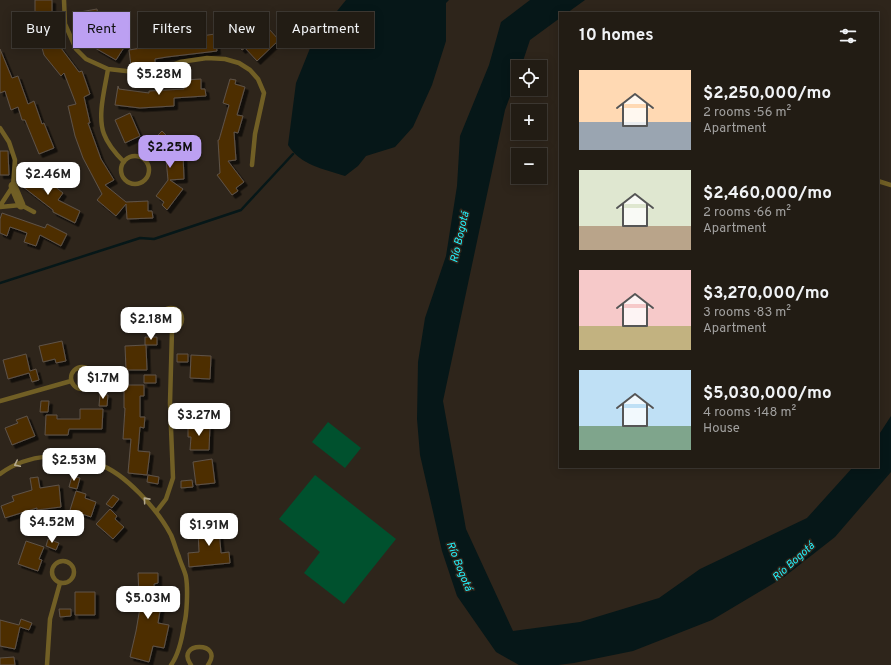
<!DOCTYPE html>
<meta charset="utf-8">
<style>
:root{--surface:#221c14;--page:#2e2922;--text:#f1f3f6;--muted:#a2a1a0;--line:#3f3a34;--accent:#bca0f2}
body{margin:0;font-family:Overpass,sans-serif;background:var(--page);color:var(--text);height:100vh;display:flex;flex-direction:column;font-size:15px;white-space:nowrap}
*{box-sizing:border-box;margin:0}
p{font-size:13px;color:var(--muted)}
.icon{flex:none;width:22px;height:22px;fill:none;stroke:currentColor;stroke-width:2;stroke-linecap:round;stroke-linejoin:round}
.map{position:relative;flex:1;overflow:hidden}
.drawer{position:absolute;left:559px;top:12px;width:320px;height:456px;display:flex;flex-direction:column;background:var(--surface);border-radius:0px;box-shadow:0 2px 10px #0003,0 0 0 1px var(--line)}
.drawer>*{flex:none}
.top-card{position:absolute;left:12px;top:12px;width:380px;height:36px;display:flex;gap:8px}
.fabs{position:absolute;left:511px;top:60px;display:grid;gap:8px}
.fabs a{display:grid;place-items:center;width:36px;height:36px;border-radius:0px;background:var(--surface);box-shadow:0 2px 10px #0003,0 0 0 1px var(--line);font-size:20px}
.price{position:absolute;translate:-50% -34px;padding:0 9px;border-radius:8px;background:#fff;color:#222;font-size:13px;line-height:26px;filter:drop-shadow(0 1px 2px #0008)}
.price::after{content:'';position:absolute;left:50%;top:24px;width:12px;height:9px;margin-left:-6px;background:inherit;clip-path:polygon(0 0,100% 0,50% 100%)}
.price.current{background:var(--accent);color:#111}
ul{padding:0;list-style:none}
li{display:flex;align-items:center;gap:12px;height:100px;padding:0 20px}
li span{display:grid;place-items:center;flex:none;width:112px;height:80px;border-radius:0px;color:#555}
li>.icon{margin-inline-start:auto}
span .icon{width:48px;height:48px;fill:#fffc;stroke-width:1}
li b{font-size:17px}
h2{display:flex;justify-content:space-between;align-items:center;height:48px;padding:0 20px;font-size:17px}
.pill{padding:0 14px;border-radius:0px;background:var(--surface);box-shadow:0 2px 10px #0003,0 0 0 1px var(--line);font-size:14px;line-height:36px}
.pill.current{background:var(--accent);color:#111}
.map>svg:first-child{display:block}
.green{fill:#00512e}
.water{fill:#061718}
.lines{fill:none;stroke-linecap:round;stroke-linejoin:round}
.stream{stroke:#061718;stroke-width:2.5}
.building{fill:#4e2e06;stroke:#5e5348;filter:url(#shadow)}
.service{stroke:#715f25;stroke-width:4.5}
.minor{stroke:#715f25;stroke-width:9}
.oneway{stroke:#b4a98e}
.labels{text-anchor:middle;stroke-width:3;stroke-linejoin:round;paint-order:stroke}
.water-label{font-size:11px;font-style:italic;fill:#23f4ff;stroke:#2e251b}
</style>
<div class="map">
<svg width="891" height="665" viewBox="0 0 891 665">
<defs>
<filter id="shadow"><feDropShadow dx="3.5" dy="3.5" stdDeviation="0" flood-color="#0009"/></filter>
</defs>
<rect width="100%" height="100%" fill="#2e251b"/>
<path class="green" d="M328,422L361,448L345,468L312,442Z
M315,475L396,539L344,604L304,573L320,552L279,519Z"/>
<path class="water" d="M346,0H449L446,3V41L432,85L413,127L395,147L366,156L358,166L345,176C324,169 300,165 288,145L296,83L317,31L333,16Z
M530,0H585L567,13H560V18L530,40L521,67H518V75L505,110L443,401L466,529L513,631L580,622L659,598L700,569L807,518L853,467H878V436L891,416V472L835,537L784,577L712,620L633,651L574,663L558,665H519L496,652L457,596L442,551L420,455L417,419L418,362L425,318L446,256L457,186L460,136L489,65L501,22Z"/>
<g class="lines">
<path class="stream" d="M0,283L140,238L154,239L241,210L293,154"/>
</g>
<path class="building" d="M35,0H52V20L58,39L55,40L79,72L82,71L90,94L84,97L90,123H88L101,159L114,180L105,185L126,202L148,201V211H152L153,218L127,219L126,204L116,216L97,200L102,194L83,158L75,136L68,106L76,104L64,73L61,76L44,55L35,23Z
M97,9L101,33L84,36L80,12Z
M263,29L266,32L269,29L279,40L257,61L245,48L242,50L235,43L242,36L248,43Z
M104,34L125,46L116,60L95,48Z
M215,34L217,51L167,57L155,59V63L131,66L129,50L158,45V42Z
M0,49L12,78L18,76L28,104L34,101L42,124L44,123L54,148L39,154L25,120H22L18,107L11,110L5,91L0,93Z
M201,79V89H205L206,96L174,98V106L140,108L115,105L118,86L119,89L149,93V91L184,89V80Z
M230,79L236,80L235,84L245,87L237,115L243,116L238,133L234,132L236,160L228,161L244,182L236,188L238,191L232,195L217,175L220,173L218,140H219L229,105L223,103Z
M130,113L140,136L125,143L115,120Z
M162,131L177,146L169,154L183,153L184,179L170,180L183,189L167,210L162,205L164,202L156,196L168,180L166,159L150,143Z
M0,151H8L9,175H0Z
M29,167L39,175L34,182L48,193L53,185L63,193L58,200L80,211L75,223L53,212V210L18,183V182Z
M2,213L45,228L47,224L67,234L61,246L40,235L36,246L24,242L27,233L19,230L10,227L7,236L0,233V219Z
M145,337H157V345H145Z
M62,341L66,361L56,363L55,359L43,362L39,346Z
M146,345L147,370H126L125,346Z
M26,354L30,371L36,369L39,380L32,382L29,373L8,379L3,360Z
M177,354H188V362H177Z
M191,355L211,356L210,379L190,378Z
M144,375H156V383H144Z
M124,385H144V396H140V417H145L144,428L140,427L138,451L150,452L147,475L128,473L131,439H123L125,408H124Z
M100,394L108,395L107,406H99Z
M41,401H49L48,412H40Z
M80,409H103L102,429H69L68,435H45L46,415H57V419H80Z
M27,416L35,436L12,445L5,428L18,423L16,420Z
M188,425L210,426L209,450H190L191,437H188Z
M212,459L215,483L196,485L193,462Z
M148,475L159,477L158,484L147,482Z
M72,476L80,478L77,489L69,487Z
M38,477L40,488L59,485L61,507L37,510V508L5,518L1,506L14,501L12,496L32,490L30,478Z
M192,480L193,487L181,488V481Z
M76,491L86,494L85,498L96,502L91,517L70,510Z
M113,495L119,499L112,508L106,504Z
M110,509L117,516L115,519L124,527L113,539L96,524Z
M218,518L221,553L229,552L230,563L189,567L188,553L199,552L198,531L204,530L203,519Z
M48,539L59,543L56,550L46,546Z
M26,541L44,547L39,559L42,560L38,571L18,564Z
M138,573H158V583L154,584L155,604L161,605L158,623L169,625L164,648L153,646L149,662L130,657L136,631L142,596H139Z
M75,592H95V615H75Z
M59,609H71V616L60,617Z
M21,619L32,623L29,630L20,627L15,649L0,646V620L19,625Z
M14,657L15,665H0V658Z"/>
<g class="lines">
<path class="service" d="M64,0L65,24L76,49L86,59L108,69L126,71L143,72L161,69L180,62L207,58L225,59L239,63L250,70L258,79L264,93L255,134L252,165
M108,69C105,88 97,116 104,134C108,145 116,154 124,162
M0,128L9,142L15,160L13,186L0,206
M121 170a14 14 0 1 1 28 0a14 14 0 1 1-28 0Z
M878,181L891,185
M0,207L21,205L34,212
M160 319a11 11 0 1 1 22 0a11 11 0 1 1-22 0Z
M71 378a11 11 0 1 1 22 0a11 11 0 1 1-22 0Z
M0,401L71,381
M0,474C28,453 66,452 98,464C125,473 158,510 171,535C174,542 176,550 179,557C181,564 185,571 186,577C188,588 187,615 184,625C182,639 179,654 171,665
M156,512L166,499L173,478L170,403L172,330
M52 572a11 11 0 1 1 22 0a11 11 0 1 1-22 0Z
M47,665L50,619L60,583
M191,665C174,641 225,641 208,665"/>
<path class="minor" d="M13,186L21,205"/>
</g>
<defs><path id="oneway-chevron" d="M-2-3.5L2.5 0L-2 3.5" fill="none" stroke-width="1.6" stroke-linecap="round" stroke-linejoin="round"/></defs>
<g class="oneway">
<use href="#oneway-chevron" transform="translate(17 464) rotate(154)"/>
<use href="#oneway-chevron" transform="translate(146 500) rotate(-132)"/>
</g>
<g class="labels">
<g class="water-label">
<text transform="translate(459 237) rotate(-77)" y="4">Río Bogotá</text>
<text transform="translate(793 561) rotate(-42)" y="4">Río Bogotá</text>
<text transform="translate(460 566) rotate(68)" y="4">Río Bogotá</text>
</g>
</g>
</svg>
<div class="fabs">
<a><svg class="icon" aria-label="locate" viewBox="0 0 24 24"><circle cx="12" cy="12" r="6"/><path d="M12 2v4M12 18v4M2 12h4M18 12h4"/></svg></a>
<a>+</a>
<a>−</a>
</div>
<b class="price" style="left:159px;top:96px">$5.28M</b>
<b class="price current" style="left:170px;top:169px">$2.25M</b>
<b class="price" style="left:48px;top:196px">$2.46M</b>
<b class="price" style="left:151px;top:341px">$2.18M</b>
<b class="price" style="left:103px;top:400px">$1.7M</b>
<b class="price" style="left:199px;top:437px">$3.27M</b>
<b class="price" style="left:74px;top:482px">$2.53M</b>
<b class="price" style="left:52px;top:544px">$4.52M</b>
<b class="price" style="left:209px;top:547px">$1.91M</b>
<b class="price" style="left:148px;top:620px">$5.03M</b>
<div class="top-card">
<a class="pill">Buy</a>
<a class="pill current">Rent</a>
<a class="pill">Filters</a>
<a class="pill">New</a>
<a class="pill">Apartment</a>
</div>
<section class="drawer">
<h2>10 homes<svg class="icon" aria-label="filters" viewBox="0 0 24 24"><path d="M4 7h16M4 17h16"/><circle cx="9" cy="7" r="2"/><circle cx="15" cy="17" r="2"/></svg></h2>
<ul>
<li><span style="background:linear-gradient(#ffd9b3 65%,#9aa5b1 0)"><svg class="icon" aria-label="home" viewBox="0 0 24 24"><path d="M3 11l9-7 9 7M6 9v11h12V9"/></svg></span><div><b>$2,250,000/mo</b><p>2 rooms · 56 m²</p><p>Apartment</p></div></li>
<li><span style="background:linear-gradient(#dfe7d0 70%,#b9a48a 0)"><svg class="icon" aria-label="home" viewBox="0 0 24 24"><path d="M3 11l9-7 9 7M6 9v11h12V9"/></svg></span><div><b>$2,460,000/mo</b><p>2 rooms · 66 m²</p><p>Apartment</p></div></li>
<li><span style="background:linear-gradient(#f6c9c9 70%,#c2b280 0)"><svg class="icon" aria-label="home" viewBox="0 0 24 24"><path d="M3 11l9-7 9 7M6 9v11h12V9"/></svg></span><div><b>$3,270,000/mo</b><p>3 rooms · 83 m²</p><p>Apartment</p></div></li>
<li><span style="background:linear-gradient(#bfe0f5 70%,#7fa58c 0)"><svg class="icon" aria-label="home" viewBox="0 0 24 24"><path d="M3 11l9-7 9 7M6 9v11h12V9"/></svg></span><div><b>$5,030,000/mo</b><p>4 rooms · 148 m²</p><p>House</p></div></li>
</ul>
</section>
</div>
